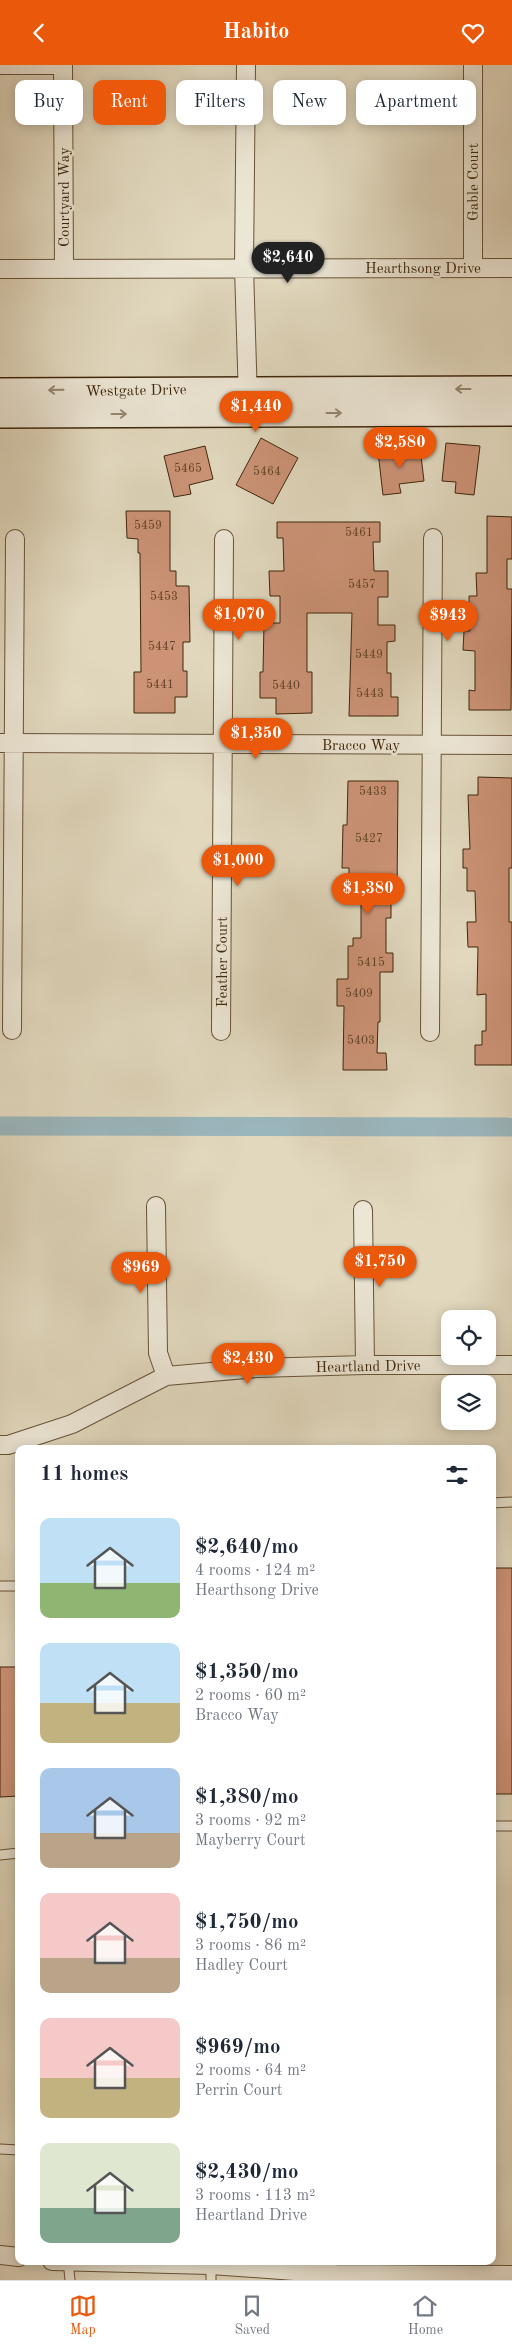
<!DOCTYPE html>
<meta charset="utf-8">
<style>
:root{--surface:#fff;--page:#f2f2f3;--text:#1f2937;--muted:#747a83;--line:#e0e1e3;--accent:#ea580c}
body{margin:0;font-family:"Old Standard TT",serif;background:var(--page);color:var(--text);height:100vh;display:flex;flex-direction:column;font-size:19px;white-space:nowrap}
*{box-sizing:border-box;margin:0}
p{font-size:16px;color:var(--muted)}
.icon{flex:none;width:28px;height:28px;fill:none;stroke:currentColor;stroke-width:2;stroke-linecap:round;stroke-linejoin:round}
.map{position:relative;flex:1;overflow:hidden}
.side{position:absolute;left:15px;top:1380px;width:481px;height:820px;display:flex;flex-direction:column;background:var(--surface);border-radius:10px;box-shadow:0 2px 12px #0003}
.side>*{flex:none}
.top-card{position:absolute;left:15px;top:15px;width:482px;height:45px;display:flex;gap:10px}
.controls{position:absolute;left:441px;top:1245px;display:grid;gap:10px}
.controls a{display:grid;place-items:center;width:55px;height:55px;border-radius:10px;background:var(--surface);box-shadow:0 2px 12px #0003;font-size:25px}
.price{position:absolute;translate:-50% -42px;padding:0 11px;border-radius:18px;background:var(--accent);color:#fff;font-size:16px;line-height:32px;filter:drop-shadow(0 1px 2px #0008)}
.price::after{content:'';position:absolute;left:50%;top:30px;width:15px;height:11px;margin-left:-8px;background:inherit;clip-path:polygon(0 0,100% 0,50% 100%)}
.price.active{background:#222;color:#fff}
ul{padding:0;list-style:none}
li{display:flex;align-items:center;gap:15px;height:125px;padding:0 25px}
li span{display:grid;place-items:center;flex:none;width:140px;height:100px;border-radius:10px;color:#555}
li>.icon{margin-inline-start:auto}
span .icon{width:60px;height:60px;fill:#fffc;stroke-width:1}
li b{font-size:21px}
h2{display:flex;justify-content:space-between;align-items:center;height:60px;padding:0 25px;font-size:21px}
.pill{padding:0 18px;border-radius:10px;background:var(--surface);box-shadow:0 2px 12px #0003;font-size:18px;line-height:45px}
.pill.active{background:var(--accent);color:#fff}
header{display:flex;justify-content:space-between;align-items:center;height:65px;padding:0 25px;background:var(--accent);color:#fff;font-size:22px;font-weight:800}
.dock{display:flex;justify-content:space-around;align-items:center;height:70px;border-top:1px solid var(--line);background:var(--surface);font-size:14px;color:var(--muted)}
.dock a{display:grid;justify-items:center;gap:2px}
.dock .active{color:var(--accent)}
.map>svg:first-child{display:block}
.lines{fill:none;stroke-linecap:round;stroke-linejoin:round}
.canal{stroke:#9ab6bd;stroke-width:19}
.building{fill:#cc9377;stroke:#3f270b}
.lane-casing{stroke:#685338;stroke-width:11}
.street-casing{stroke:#685338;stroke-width:20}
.secondary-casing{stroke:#3f270b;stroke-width:28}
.lane{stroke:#ece6d5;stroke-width:9}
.street{stroke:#ece6d5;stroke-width:18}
.secondary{stroke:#ece6d5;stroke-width:25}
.oneway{stroke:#968670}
.labels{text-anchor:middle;stroke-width:5;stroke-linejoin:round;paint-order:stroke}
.number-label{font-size:12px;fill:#624226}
.street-label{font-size:15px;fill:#3f270b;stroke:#ece6d5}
</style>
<header><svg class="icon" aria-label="back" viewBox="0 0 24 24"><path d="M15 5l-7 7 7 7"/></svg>Habito<svg class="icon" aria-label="heart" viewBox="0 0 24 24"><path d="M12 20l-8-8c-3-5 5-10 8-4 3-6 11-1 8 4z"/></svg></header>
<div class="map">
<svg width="512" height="2215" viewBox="0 0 512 2215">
<rect width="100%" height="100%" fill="#e1d8be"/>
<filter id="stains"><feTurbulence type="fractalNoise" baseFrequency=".004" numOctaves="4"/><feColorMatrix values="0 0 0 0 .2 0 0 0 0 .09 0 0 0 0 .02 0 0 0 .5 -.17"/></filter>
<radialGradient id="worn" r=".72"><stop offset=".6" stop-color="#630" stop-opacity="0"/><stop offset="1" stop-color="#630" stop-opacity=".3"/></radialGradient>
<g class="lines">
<path class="canal" d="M0,1061L512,1062"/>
</g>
<path class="building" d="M261,373L298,393L273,439L236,420Z
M446,378L480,381L474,430L455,428L456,417L442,416Z
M205,381L213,414L189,420L191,429L174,432L164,391Z
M420,383L424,416L399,419L401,428L383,430L378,387Z
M126,446H170V506H176V521H189L190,577H183V606H187V632H175V648H134V607H141L140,488H138V474L127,473Z
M487,451L512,452V494H507V524H512L511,645H469V625L475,626V586L463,585L464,566H470L469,531H477L476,508H487Z
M277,457H380V477H373L374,506H388V532H378V560H395V576L387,577V608H391V632H398V651H349L352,548H307V607H312V648L276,649V633H260V607H263L264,558H280V531H270L269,506H284L283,473H277Z
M478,712L512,713V803H509V857H512V1000H475V980H482V966H486V929L477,930L478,882H468L467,857H476L475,826H467V803H463V784H470L468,730H478Z
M348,716H398L397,828H391V853H386V888H393V907H380V957H378L377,988H386L387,1005H343L344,941H337V914H348V881H353V873H361V837H349V803H342L343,760H347Z
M492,1503H512V1729H492Z
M0,1602H19V1731L0,1732Z"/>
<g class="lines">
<defs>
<path id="lane" d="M492,1438L512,1437
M0,1521H19
M492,1761H512
M0,1790L19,1788
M0,2084L19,2085
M68,2196L70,2215
M211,2215V2199"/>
<path id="street" d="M0,0H63
M63,0L64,204
M246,0L244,203L248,335
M473,0V203
M0,204L512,203
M0,678L512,680
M12,965L15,474
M221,966L224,474
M430,967L433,473
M156,1141L158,1288L166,1311
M363,1145L365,1300
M0,1380H8L72,1359L166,1311L257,1303L365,1300H512
M0,2190L19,2192
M52,2196L211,2200L336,2209L512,2210"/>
<path id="secondary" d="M0,326L512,324
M0,350L512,348"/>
</defs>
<use href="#lane" class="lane-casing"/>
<use href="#street" class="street-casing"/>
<use href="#secondary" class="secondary-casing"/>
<use href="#lane" class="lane"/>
<use href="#street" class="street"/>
<use href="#secondary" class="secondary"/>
</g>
<defs><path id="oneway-shaft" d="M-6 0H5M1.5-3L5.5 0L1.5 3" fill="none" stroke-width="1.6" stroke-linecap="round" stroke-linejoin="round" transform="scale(1.25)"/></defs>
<g class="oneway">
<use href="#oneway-shaft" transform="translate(463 324) rotate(-180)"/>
<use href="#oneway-shaft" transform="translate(56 325) rotate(179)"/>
<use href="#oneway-shaft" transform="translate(334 348)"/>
<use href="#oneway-shaft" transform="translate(119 349)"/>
</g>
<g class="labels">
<g class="number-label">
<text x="188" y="407">5465</text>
<text x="267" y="410">5464</text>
<text x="148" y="464">5459</text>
<text x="359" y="471">5461</text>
<text x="362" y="523">5457</text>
<text x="164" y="535">5453</text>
<text x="162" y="585">5447</text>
<text x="369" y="593">5449</text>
<text x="160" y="623">5441</text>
<text x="286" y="624">5440</text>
<text x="370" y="632">5443</text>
<text x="373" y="730">5433</text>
<text x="369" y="777">5427</text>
<text x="371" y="901">5415</text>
<text x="359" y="932">5409</text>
<text x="361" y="979">5403</text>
</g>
<g class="street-label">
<text transform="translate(473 117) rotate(-90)" y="5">Gable Court</text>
<text transform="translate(64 132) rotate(-90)" y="5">Courtyard Way</text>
<text x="423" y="208">Hearthsong Drive</text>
<text transform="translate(136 325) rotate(-1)" y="5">Westgate Drive</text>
<text x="361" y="685">Bracco Way</text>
<text transform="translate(222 897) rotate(-90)" y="5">Feather Court</text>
<text transform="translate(368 1301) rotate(-1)" y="5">Heartland Drive</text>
</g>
</g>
<rect width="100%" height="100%" filter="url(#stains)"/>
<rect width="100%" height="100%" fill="url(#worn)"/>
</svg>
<div class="controls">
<a><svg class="icon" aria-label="locate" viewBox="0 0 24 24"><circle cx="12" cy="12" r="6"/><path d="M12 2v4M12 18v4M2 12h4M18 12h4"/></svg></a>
<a><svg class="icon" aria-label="layers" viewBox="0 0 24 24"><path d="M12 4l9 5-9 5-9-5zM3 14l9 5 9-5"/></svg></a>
</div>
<b class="price active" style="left:288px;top:219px">$2,640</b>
<b class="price" style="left:256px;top:368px">$1,440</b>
<b class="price" style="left:400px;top:404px">$2,580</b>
<b class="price" style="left:239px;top:576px">$1,070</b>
<b class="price" style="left:448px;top:577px">$943</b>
<b class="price" style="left:256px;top:695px">$1,350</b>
<b class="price" style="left:238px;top:822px">$1,000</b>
<b class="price" style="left:368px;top:850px">$1,380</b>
<b class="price" style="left:380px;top:1223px">$1,750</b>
<b class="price" style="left:141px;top:1229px">$969</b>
<b class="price" style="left:248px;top:1320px">$2,430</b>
<div class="top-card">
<a class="pill">Buy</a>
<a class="pill active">Rent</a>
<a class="pill">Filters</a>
<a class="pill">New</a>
<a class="pill">Apartment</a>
</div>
<section class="side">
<h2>11 homes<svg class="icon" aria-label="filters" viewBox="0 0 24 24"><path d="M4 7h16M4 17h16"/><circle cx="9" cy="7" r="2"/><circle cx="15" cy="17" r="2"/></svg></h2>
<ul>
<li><span style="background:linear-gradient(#bfe0f5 65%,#8fb573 0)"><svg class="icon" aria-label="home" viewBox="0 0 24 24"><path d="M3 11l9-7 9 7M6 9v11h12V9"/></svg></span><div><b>$2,640/mo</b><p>4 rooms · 124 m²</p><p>Hearthsong Drive</p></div></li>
<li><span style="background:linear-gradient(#bfe0f5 60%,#c2b280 0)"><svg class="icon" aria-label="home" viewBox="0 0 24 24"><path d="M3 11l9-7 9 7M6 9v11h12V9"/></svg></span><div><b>$1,350/mo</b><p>2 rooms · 60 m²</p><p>Bracco Way</p></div></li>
<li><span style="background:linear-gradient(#a9c7e8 65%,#b9a48a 0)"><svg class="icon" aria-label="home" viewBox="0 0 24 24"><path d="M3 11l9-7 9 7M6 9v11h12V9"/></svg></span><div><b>$1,380/mo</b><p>3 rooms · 92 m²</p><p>Mayberry Court</p></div></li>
<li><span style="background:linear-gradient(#f6c9c9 65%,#b9a48a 0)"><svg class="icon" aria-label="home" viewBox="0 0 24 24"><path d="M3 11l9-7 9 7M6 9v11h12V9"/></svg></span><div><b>$1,750/mo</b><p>3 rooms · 86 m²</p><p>Hadley Court</p></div></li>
<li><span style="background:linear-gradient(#f6c9c9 60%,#c2b280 0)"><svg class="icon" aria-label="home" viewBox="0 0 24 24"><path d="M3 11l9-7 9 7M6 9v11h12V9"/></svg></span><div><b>$969/mo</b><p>2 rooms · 64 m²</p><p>Perrin Court</p></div></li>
<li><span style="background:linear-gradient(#dfe7d0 65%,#7fa58c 0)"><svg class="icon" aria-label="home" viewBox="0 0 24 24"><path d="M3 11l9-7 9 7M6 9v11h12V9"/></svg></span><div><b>$2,430/mo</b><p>3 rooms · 113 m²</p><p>Heartland Drive</p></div></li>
</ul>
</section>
</div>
<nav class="dock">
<a class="active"><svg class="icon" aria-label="map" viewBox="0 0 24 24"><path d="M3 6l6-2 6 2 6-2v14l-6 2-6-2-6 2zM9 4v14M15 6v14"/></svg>Map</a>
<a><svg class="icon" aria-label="saved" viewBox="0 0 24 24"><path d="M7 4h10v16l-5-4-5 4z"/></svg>Saved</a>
<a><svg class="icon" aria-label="home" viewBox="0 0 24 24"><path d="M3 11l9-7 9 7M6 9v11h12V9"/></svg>Home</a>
</nav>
